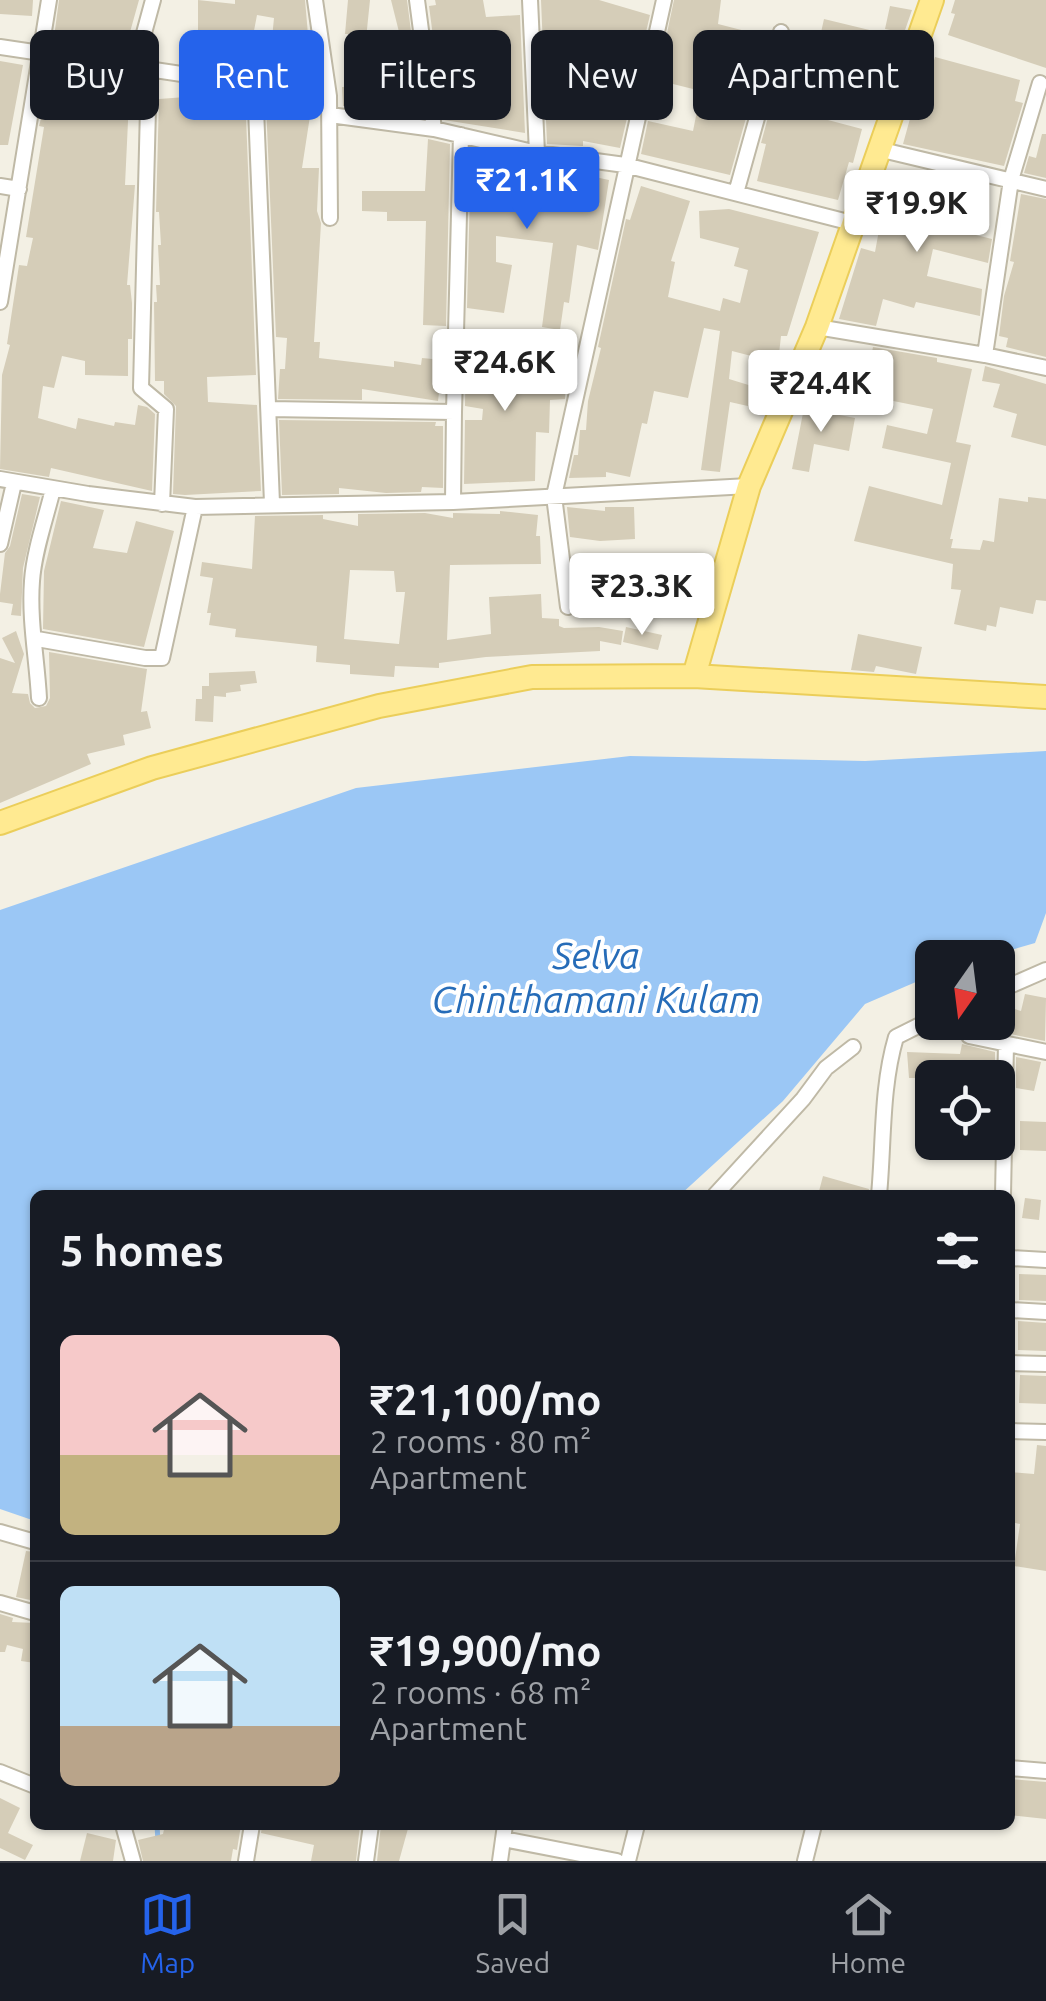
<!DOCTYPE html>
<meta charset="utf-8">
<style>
:root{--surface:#171b24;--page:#20242c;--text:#f1f3f6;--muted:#9ea1a6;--line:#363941;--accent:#2563eb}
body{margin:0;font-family:Ubuntu,sans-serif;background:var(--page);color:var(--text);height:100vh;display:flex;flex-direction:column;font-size:38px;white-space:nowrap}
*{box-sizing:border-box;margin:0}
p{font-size:32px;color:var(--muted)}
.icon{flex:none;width:55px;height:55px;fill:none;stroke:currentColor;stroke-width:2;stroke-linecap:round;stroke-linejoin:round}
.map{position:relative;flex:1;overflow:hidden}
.details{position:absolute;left:30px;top:1190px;width:985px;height:640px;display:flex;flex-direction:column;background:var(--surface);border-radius:15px;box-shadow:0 2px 8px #0004}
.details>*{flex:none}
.guide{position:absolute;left:30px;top:30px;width:988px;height:90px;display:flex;gap:20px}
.needle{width:65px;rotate:194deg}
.buttons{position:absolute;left:915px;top:940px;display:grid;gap:20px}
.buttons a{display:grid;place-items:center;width:100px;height:100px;border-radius:15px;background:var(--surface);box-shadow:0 2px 8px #0004;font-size:50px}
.price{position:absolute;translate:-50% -85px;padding:0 22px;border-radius:10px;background:#fff;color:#222;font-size:32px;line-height:65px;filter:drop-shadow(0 2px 5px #0008)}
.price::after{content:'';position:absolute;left:50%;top:60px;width:30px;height:22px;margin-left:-15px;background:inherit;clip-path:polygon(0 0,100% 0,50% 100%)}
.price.current{background:var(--accent);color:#fff}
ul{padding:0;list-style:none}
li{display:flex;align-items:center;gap:30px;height:250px;padding:0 30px}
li+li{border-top:2px solid var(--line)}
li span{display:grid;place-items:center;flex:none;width:280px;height:200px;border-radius:15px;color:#555}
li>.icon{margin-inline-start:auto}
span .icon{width:120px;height:120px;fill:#fffc;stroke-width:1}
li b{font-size:42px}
h2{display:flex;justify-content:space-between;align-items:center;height:120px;padding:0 30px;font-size:42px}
.tag{padding:0 35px;border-radius:15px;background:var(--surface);box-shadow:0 2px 8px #0004;font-size:35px;line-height:90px}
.tag.current{background:var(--accent);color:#fff}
.tab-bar{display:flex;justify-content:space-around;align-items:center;height:140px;border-top:2px solid var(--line);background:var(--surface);font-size:28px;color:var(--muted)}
.tab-bar a{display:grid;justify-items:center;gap:5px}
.tab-bar .current{color:var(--accent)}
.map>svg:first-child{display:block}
.water{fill:#9bc7f5}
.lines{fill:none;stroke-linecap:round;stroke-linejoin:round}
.stream{stroke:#9bc7f5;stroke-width:5}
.building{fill:#d5cdb8;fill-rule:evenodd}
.street-casing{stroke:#bfb9a6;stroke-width:18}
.primary-casing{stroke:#ebce5a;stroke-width:26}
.street{stroke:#fff;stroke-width:14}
.primary{stroke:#ffea91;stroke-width:22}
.labels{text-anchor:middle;stroke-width:8;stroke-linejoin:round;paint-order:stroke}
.water-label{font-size:38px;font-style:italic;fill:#266cb8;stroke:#fff}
</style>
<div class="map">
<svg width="1046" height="1861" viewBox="0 0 1046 1861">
<rect width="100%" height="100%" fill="#f3f0e4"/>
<path class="water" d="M1046,751V913L1035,943L987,957L932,958V975L865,1004L783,1101L680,1195H35V1521L0,1509V910L356,788L630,756L865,761Z"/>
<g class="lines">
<path class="stream" d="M157,1825L158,1842"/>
</g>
<path class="building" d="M0,0H33L32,16L0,14Z
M59,0H139L125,50L54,37Z
M198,0L235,4V0H305L309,46L271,49L274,18L257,15L248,62L198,61Z
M348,0H370L366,39L400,36L391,0H407L422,117L402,114L404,79L375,84L371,62L349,61L350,34H345Z
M435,0H483L486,17L520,15L525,133L444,120L429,6L436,5Z
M541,0H599L650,15L642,49L593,36L589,62H585L579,100H584V109L627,118L620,148L583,141V146L547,144Z
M674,0H721L718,24L761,35L753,66L760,68L730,175L641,154L648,121L693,131L701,91L657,80Z
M955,0H1046V68L948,35L955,14L951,13Z
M890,6L912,10L904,33L885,29Z
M824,19L886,34L882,52L820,37Z
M935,57L1020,80L1015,101L1023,103L1004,166L903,144L911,115L917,117Z
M0,61L23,65L8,145H0Z
M54,68L90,75L130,79L125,185H135L127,285H130L132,303V339H128V376L85,375V361L62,356L54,388L43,386L38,418L76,429L78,418L114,426L115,422L135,425L138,405L147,407L155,414L152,491L51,468L49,477L0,469L2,375L10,345L7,344L19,265L27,266L33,238L26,237L44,127L39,126Z
M781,70L817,78L809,115L862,129L853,163L849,162L838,200L757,181L766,144L761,143Z
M375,86L376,107L343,106L342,87Z
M212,95L241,101L238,115L246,116L256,375L207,377L208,402L257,405L261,491L185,495L173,494L176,406L164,394V381H155L154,302H157L156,285H160L158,245H161L159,212H156L159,99Z
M266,104L298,108L297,115L310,116L302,168H319L317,211L321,223L314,342H320L319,358L394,367V361L421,365L422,358L443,360L438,401L362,389V400L278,399L280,369H285L287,338L276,337Z
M1042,134H1046V178L1024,173L1029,156L1036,158Z
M428,139L450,144L446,326L423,325L426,221H387V212L362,211V191H425Z
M471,152L487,153V165L537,167L536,199L569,206L576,173L609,180L598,250L577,245L569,303L564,302L560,330L542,327L553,243L496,236V262L512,265L504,313L467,308Z
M894,176L929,186L923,211L954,217L963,182L988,188L976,235L992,239L988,263L933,249L927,276L982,289L980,316L916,302L914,308L883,299L876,326L839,319L861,248L875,252L884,203H887Z
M641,186L690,201L671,261L675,262L668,297L720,311L723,298L740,303L748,270L734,266L739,248L700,238L699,211L729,209L819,232L787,336H781L778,363L732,351L729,379L765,390L761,409L730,402L720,472L701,470L720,331L704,328L688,398L654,391L647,424L642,423L630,477L606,472V477L569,478L574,455H578L580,430H586L588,401L601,348L598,347L626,219L630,220Z
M1021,194L1046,199V357L1006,347L1008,338L999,336L1004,296L1014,262L1010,261Z
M466,338L519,346L514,377L566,373L565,399L550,400L549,433L536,432L535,481L464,484L465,420H482L483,409L465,406Z
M873,347L937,358V362L972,369L956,442L971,445L950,539H953L951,548L980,550L983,540L994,542L999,498L1028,502V497L1046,499V601L1036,600L1033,614L1000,607L996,627L987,625L986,631L954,624L961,590L951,589L953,564L854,541L869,486L942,505L951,463L882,448L887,425L927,434L933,409L809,384L819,361L868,372Z
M985,366L1046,384V446L1011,437L1017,414L993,407L1000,384L982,381Z
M804,408L855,418L849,451L814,444L809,472L792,469Z
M279,420L436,422L435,426H443V488L422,487L421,492L386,493L339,488V494L282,495Z
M22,494L40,497L23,568L21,616L11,615L13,604L0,602V594L5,553L10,546Z
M61,501L104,510L93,548L127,553L136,521L174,531L144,647L43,629L44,571Z
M567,507L605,511V507H634L635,539L600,541L570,537Z
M500,511L538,515L536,536H540L541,564L450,565L447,640L491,634L489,597L541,594L542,618L559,619V626L564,628L599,627L623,631L621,645L600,641V651L486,657L439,663V668L395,666L394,677L350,674V665L316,662L317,646L235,637L236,629L209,625L211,613H207L213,578L200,576L202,562L252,569L255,516L323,515V519L358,526V514L425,513L453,518V513L500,514ZM350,570L394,571L396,592H405L399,644L344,639Z
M626,627L662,635L658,650L623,642Z
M16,631L24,654L12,693L28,694L30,703L35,708L46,706L50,698L49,652L147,669L141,712L147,711L151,728L123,735L125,745L87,754L91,764L0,803V658L15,663L2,638Z
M858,634L922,647L916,674L876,666L874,672L851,670Z
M255,671L257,683L240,685L241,691L226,693V697L214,696L213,722L195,721L196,699H202V686H209V673Z
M1025,994L1046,998L1045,1041L985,1029L987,1022H998V1004L1021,1011Z
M962,1044L995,1052V1078H909L907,1052L960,1054Z
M1016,1057L1041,1062L1034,1091L1016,1088Z
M1020,1121L1046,1122V1151L1020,1150Z
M823,1176L869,1189L868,1195H818Z
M1025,1198L1041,1200L1039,1220L1022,1218Z
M1019,1274L1046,1275V1301L1019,1300Z
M1018,1321L1046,1323V1351L1018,1350Z
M1020,1375L1046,1376V1404L1019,1403Z
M1037,1445L1046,1446V1571L1014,1566L1020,1524L1010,1522V1472L1034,1474Z
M26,1551L35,1552V1601L16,1597Z
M0,1614L13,1618L12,1622L35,1623V1663L21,1661L23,1649L7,1645L5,1652H0Z
M1010,1779L1046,1782V1819L1010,1815Z
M0,1798L20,1808L8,1833L33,1845L25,1860L0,1848Z
M165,1825H241L237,1850L233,1849L231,1861H143L138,1840L163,1834Z
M262,1825H360L356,1861H311L314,1845L261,1833Z
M381,1825H409L399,1861H377Z
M87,1833L116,1840L113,1861H80Z"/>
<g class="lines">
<defs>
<path id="street" d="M315,0L329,96L330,218
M417,0L434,129
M530,0L537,153
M0,47L329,96
M135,66L153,0
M149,68L141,388L166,409L162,504
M255,84L272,503
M330,115L434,129L537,153L625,165L852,223
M878,149L1046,189
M0,186L19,189
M736,193L781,32
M0,302L49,0
M817,327L985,355L1046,368
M985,355L1011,180L1040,83
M269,409L454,412L461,135
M0,479L88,494L195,507L453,502L749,486
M453,502L454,412
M0,544L14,483
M568,607L554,496L664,0
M37,639L145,658H162L195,507
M39,698C37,659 29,620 32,581C34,551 46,518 53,489
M998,991L1046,970
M963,1022L969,1036L1046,1052
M715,1195L803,1099L826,1068L853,1047
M879,1195C884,1142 881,1088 896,1037L932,1019
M1003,1195L1006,1044
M1010,1258L1046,1260
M1010,1310L1046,1312
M1010,1363L1046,1364
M1010,1431L1046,1432
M0,1532L35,1542
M0,1603L35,1613
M1010,1768L1046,1771
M0,1772L35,1786
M123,1825L133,1861
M503,1839L617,1861
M246,1861L252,1825
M366,1861L371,1825
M500,1861L505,1825
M628,1861L637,1825
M805,1861L814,1825"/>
<path id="primary" d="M694,676L749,486L817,327L932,0
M0,823L152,768L379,706L532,677L694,676L1046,697"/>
</defs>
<use href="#street" class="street-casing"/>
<use href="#primary" class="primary-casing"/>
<use href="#street" class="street"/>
<use href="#primary" class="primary"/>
</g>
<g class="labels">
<g class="water-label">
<text x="596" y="969">Selva<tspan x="596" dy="44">Chinthamani Kulam</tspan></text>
</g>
</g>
</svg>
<div class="buttons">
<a><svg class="needle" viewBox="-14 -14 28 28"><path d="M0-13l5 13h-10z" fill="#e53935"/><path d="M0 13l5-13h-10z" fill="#9ea1a6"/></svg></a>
<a><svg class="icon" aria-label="locate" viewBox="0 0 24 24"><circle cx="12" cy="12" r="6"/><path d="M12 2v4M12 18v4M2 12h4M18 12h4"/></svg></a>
</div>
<b class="price current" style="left:527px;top:232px">₹21.1K</b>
<b class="price" style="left:917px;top:255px">₹19.9K</b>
<b class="price" style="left:505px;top:414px">₹24.6K</b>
<b class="price" style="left:821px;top:435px">₹24.4K</b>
<b class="price" style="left:642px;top:638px">₹23.3K</b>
<div class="guide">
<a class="tag">Buy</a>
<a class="tag current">Rent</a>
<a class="tag">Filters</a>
<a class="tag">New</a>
<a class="tag">Apartment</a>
</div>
<section class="details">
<h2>5 homes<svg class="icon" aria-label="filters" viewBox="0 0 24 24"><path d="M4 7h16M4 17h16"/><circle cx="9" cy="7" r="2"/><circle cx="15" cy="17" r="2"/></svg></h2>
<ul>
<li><span style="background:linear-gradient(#f6c9c9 60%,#c2b280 0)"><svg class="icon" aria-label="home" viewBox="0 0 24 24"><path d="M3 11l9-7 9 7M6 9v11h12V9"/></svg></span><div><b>₹21,100/mo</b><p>2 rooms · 80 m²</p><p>Apartment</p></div></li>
<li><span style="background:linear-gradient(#bfe0f5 70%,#b9a48a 0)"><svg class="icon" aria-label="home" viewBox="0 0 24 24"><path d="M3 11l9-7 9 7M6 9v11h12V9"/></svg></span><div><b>₹19,900/mo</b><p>2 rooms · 68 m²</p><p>Apartment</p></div></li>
</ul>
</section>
</div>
<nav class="tab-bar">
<a class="current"><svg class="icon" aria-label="map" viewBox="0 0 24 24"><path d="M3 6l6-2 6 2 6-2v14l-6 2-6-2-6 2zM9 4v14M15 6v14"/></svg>Map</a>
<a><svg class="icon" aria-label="saved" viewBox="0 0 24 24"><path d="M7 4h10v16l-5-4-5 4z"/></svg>Saved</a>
<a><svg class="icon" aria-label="home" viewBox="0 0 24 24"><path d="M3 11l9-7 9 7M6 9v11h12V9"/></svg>Home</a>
</nav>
